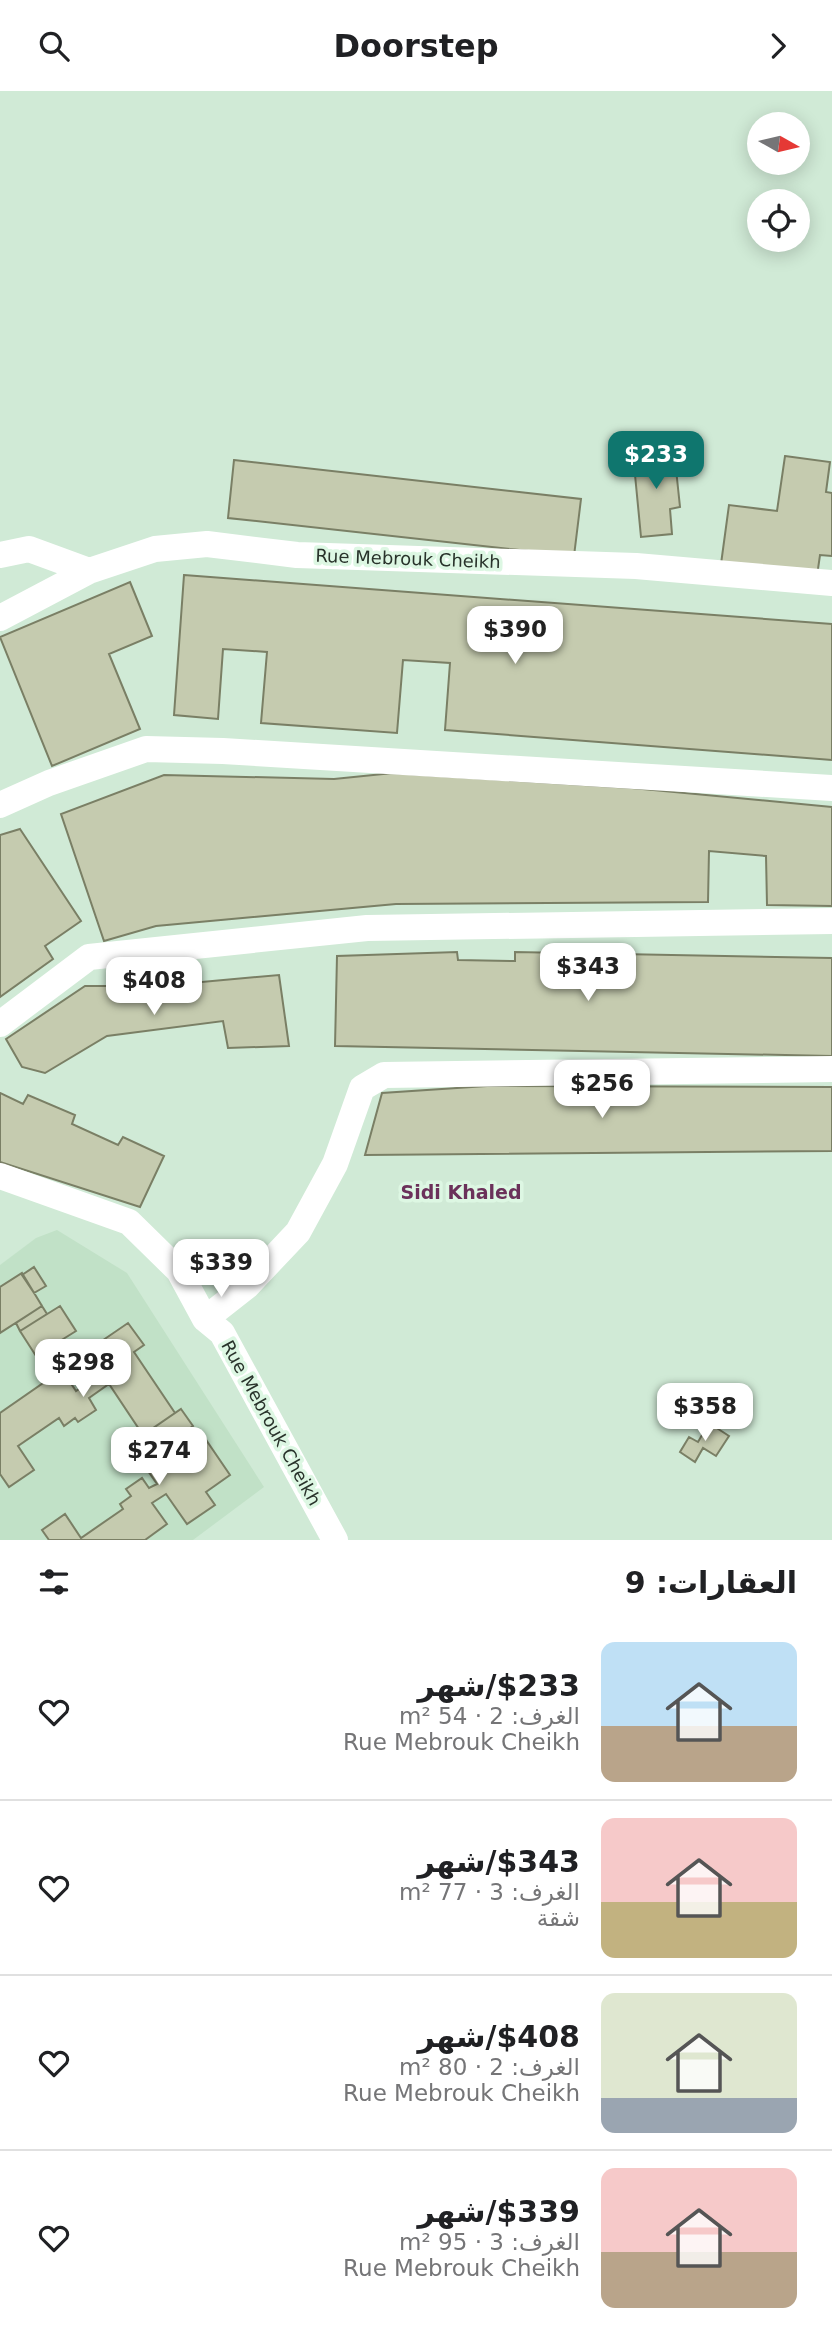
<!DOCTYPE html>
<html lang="ar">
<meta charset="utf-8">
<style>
:root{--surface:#fff;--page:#f6f6f6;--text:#202124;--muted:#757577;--line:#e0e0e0;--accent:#0f766e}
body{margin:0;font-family:"DejaVu Sans","Noto Sans Arabic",sans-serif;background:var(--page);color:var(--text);direction:rtl;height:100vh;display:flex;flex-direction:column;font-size:26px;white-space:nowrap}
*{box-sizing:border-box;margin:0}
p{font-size:23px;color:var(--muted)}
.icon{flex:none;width:38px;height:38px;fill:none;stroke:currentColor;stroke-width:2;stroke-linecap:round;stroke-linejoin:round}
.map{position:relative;height:1449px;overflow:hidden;direction:ltr}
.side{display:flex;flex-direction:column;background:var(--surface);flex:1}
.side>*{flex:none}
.needle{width:46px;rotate:98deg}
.controls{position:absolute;left:747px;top:21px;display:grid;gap:14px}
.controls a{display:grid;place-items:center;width:63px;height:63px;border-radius:50%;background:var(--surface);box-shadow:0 4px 18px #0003;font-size:35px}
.price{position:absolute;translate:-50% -60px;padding:0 16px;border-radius:14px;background:#fff;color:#222;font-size:23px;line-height:46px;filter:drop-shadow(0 2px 4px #0008)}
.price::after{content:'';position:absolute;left:50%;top:42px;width:21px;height:16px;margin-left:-10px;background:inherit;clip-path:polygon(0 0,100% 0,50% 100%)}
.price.on{background:var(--accent);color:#fff}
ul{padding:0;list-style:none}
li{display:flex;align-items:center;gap:21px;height:175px;padding:0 35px}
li+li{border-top:2px solid var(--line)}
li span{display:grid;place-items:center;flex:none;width:196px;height:140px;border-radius:14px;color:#555}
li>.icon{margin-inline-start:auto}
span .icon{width:84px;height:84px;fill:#fffc;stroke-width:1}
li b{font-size:30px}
h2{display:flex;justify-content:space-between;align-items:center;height:84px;padding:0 35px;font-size:30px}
header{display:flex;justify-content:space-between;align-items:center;height:91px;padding:0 35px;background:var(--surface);font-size:32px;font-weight:700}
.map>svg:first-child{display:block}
.built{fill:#c1e1c7}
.building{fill:#c5cbaf;stroke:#7a7f65;stroke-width:2}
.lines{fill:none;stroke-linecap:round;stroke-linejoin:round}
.minor{stroke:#fff;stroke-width:26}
.labels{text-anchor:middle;stroke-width:7;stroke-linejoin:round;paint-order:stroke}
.street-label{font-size:18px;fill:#29332b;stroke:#ddf7e3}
.neighbourhood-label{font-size:19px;font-weight:bold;fill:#6b315a;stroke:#ddf7e3}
</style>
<header><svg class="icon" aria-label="forward" viewBox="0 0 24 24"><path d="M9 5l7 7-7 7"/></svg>Doorstep<svg class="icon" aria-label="search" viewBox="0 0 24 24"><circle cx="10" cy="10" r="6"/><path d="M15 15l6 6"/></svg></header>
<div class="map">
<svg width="832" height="1449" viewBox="0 0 832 1449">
<rect width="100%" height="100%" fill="#d0ead6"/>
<path class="built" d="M57,1139L127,1182L264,1396L193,1449H0V1174L36,1147Z"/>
<path class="building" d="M674,359L680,416L670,418L672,443L641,446L633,363Z
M785,365L830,371L826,401L832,402V465L820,464L817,485L721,473L729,414L777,420Z
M234,369L581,408L574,465L228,427Z
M184,484L832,533V669L445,639L450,572L403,569L397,642L261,632L267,561L223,558L218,628L174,624Z
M130,491L152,545L109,563L140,638L52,675L0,546Z
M393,682L632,697L832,716V815L767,814L766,765L709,760L708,811L396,813L156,835L104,850L61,723L164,684L334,688Z
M20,738L81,830L45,855L53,868L0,906V744Z
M457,861L458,869L515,870V861L832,867V965L335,955L337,865Z
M279,884L289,955L228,957L223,930L107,945L45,982L22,976L6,948L85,895H158Z
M487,995L832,996V1060L365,1064L382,1002Z
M0,1002L23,1013L28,1004L75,1024L72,1033L118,1054L123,1046L164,1065L140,1116L0,1071Z
M34,1176L46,1195L34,1202L22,1184Z
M22,1182L42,1215L0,1242V1196Z
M42,1215L47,1223L20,1240L16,1232Z
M60,1215L76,1240L36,1265L20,1240Z
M128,1232L144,1254L134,1261L175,1322L143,1344L109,1293L89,1307L96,1319L78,1331L75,1327L64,1335L59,1327L18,1355L34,1379L9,1396L0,1383V1322L62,1279L76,1300L89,1291L74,1269Z
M181,1318L193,1335L167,1353L174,1363L202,1343L230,1384L206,1401L215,1414L187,1433L166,1403L152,1412L167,1433L145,1449H49L42,1439L65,1423L81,1447L123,1418L120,1413L131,1405L126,1398L142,1387L149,1397L157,1393L139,1367L153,1357L143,1344Z
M709,1332L729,1345L716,1365L703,1357L695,1371L680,1361L689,1346L698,1351Z"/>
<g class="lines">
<path class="minor" d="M0,464L29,458L89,480
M0,527L89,480L155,458L207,453L297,464L636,475L832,492
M0,714L49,692L146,658L223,660L832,697
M0,933L89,866L367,837L832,830
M0,1085L129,1131L179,1180L205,1228L222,1242L335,1449
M205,1228L247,1195L298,1141L335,1073L362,997L384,984L832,978"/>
</g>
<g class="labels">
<g class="street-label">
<text transform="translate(408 468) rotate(2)" y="6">Rue Mebrouk Cheikh</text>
<text transform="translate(271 1332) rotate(61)" y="6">Rue Mebrouk Cheikh</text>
</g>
<g class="neighbourhood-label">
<text x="461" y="1108">Sidi Khaled</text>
</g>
</g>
</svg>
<div class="controls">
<a><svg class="needle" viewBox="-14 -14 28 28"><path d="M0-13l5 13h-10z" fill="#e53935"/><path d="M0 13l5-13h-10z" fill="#757577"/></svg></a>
<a><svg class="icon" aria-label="locate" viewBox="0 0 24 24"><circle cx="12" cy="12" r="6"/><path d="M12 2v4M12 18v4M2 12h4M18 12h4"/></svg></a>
</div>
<b class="price on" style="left:656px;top:400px">$233</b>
<b class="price" style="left:515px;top:575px">$390</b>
<b class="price" style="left:588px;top:912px">$343</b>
<b class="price" style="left:154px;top:926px">$408</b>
<b class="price" style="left:602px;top:1029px">$256</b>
<b class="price" style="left:221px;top:1208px">$339</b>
<b class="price" style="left:83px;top:1308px">$298</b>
<b class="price" style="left:705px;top:1352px">$358</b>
<b class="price" style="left:159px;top:1396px">$274</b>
</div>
<section class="side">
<h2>العقارات: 9<svg class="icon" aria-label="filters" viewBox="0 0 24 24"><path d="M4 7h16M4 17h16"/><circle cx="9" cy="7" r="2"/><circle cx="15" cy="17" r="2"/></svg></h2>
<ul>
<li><span style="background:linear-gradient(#bfe0f5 60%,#b9a48a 0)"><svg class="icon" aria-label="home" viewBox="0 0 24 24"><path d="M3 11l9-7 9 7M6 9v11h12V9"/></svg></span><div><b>$233/شهر</b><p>الغرف: 2 · 54 m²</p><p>Rue Mebrouk Cheikh</p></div><svg class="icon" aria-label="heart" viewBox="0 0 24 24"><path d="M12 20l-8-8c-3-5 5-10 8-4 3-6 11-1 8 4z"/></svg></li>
<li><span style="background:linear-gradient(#f6c9c9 60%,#c2b280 0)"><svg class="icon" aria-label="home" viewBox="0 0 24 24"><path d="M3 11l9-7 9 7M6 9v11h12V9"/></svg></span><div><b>$343/شهر</b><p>الغرف: 3 · 77 m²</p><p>شقة</p></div><svg class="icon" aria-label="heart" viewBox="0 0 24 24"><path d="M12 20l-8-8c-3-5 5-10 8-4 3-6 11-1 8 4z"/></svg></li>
<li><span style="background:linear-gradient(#dfe7d0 75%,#9aa5b1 0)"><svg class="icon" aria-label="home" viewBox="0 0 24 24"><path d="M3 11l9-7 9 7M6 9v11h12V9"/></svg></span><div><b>$408/شهر</b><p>الغرف: 2 · 80 m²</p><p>Rue Mebrouk Cheikh</p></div><svg class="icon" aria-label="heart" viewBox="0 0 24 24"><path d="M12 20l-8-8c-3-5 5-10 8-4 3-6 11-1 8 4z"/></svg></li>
<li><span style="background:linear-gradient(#f6c9c9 60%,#b9a48a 0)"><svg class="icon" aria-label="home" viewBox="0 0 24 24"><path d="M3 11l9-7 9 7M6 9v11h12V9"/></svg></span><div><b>$339/شهر</b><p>الغرف: 3 · 95 m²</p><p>Rue Mebrouk Cheikh</p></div><svg class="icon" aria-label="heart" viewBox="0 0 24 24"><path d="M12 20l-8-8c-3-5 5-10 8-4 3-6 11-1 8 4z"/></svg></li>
</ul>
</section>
